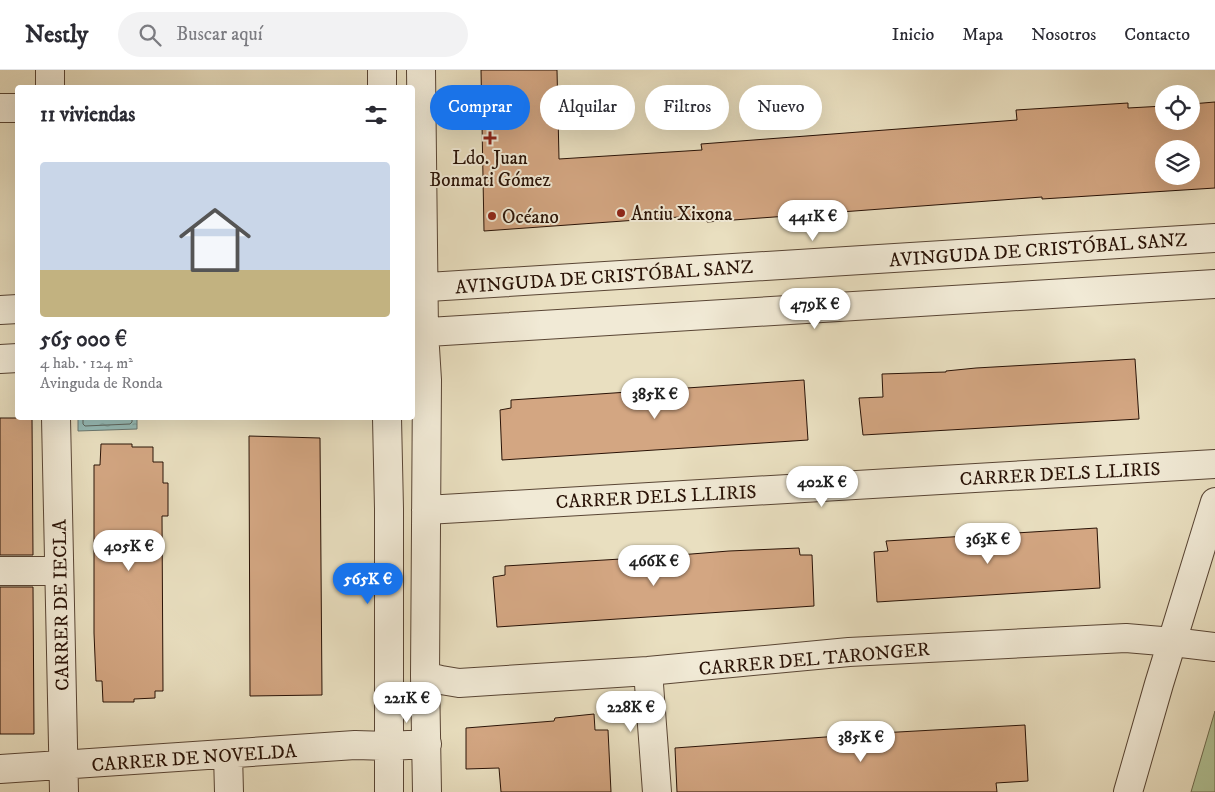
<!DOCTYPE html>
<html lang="es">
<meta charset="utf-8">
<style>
:root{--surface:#fff;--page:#f2f2f3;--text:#2b2b33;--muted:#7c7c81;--line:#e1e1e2;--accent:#1a73e8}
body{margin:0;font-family:"IM FELL DW Pica",serif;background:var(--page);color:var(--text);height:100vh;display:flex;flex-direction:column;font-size:19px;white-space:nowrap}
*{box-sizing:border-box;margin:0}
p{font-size:16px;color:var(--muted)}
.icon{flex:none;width:28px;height:28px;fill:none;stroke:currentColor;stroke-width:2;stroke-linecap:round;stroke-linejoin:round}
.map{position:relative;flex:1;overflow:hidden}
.side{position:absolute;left:15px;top:15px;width:400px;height:335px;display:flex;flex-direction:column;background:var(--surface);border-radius:5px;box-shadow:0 5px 20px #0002}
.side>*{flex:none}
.guide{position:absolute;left:430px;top:15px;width:475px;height:45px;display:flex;gap:10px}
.tools{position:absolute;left:1155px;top:15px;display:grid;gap:10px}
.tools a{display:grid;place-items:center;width:45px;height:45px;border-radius:50%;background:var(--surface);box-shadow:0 5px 20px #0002;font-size:25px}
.price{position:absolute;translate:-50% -42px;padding:0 11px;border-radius:18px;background:#fff;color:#222;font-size:16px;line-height:32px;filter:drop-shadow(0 1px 2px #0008)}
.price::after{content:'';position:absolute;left:50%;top:30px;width:15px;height:11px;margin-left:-8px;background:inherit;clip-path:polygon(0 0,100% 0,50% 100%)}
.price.on{background:var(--accent);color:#fff}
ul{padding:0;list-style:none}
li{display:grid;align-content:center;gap:10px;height:265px;padding:0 25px}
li+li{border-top:1px solid var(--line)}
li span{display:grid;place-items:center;height:155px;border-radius:5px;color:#555}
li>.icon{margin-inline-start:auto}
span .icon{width:90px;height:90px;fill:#fffc;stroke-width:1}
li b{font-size:21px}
h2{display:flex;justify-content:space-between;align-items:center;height:60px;padding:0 25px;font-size:21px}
.tag{padding:0 18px;border-radius:22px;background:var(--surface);box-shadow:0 5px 20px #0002;font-size:18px;line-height:45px}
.tag.on{background:var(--accent);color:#fff}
header{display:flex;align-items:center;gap:30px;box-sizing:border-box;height:70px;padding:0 25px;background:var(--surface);border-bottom:1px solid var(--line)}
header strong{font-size:24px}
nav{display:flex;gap:28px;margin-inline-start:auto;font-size:18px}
.search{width:350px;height:45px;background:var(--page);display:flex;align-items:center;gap:12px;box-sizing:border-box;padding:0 18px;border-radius:28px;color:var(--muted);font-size:19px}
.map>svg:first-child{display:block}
.green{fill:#b1c396;stroke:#6d6a4e}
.water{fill:url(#water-ripples);stroke:#6c7870}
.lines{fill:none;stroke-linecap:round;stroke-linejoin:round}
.shore{stroke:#60675e;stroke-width:1}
.building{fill:#d3a682;stroke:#291206;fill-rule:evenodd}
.minor-casing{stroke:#594534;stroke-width:30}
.minor{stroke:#f1ead6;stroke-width:28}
.poi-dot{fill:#8f2418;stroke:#f1ead6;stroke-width:2}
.labels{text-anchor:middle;stroke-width:4;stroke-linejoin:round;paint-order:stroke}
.poi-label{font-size:19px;fill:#291206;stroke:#f1ead6;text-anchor:start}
.street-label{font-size:19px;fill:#291206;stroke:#f1ead6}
</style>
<header>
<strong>Nestly</strong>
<div class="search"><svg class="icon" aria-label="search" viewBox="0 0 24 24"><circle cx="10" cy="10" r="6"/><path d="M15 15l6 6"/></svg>Buscar aquí</div>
<nav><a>Inicio</a><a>Mapa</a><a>Nosotros</a><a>Contacto</a></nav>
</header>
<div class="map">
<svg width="1215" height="722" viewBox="0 0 1215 722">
<defs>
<pattern id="water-ripples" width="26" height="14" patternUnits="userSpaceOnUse" patternTransform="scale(1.25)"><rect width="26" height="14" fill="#98bcb6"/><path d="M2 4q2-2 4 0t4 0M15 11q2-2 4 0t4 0" fill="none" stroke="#83a19b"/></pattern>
</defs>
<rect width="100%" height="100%" fill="#e9dfc0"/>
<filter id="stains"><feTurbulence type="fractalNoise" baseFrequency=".004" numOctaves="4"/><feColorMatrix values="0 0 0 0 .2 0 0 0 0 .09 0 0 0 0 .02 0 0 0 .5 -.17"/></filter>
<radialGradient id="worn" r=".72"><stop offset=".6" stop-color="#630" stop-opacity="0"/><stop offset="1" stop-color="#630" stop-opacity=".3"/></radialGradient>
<path class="green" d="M1215,641V722H1191Z"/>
<path class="water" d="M78,348H137V359L78,361Z"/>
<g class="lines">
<path class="shore" d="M83,348V354L85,356L130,354L132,352V348"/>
</g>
<path class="building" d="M481,0H557L559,89L702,80L701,74L1017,50L1016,40L1128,33V38L1164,36V51H1191V34L1215,32V118L1042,129V127L707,152V145L484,161ZM1164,79H1191V106H1164Z
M1135,289L1139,349L863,365L859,328L883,327L882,304L946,302V301L976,298Z
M804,310L808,370L502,390L500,340L511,338V330Z
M0,348H32L33,485H0Z
M249,366L320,368L322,625L250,626Z
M101,374H132V377H153V392H163V413H168V446H162L163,621H155V628L134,629V632H103L102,611H96L94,563V395H100Z
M1097,458L1100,518L877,532L874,482L888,481L886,471Z
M799,478L800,485H812L814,536L497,557L493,507L505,505V496L654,487L729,481Z
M0,517H33L34,664H0Z
M594,644L595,660H608L611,722H501L499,698L466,699V658L554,651L555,648Z
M1025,655L1028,711L996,713L997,722H677L675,678L880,663Z"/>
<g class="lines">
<defs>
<path id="minor" d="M50,0V18
M382,0V18
M421,0L424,262L427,310L425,606L427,722
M0,38H18
M412,218L1215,168
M0,240L18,239
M412,263L1215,214
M0,289L18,288
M56,348L64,722
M387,348L389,439V722
M426,440L1215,394
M0,501H59
M648,601L657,722
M425,606L441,610L459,613L648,601L849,582L1126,568L1173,572L1215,577
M228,684L229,722
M0,699L355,675L389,676L427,674
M1128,722L1159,614L1215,432"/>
</defs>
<use href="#minor" class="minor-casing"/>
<use href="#minor" class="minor"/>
</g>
<g class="poi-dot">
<path d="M487.5 60.5h5v5h5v5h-5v5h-5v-5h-5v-5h5z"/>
<circle cx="621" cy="143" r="5"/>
<circle cx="492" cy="146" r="5"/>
</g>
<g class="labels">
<g class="poi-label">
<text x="490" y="94" text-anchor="middle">Ldo. Juan<tspan x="490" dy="22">Bonmati Gómez</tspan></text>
<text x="631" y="150">Antiu Xixona</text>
<text x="502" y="153">Océano</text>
</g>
<g class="street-label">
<text transform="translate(1038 179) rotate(-4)" y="7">AVINGUDA DE CRISTÓBAL SANZ</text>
<text transform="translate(604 206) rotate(-4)" y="7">AVINGUDA DE CRISTÓBAL SANZ</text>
<text transform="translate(1060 403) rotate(-3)" y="7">CARRER DELS LLIRIS</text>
<text transform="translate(656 426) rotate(-3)" y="7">CARRER DELS LLIRIS</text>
<text transform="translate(60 535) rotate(-91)" y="7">CARRER DE IECLA</text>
<text transform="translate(814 588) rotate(-5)" y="7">CARRER DEL TARONGER</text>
<text transform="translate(194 687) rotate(-4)" y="7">CARRER DE NOVELDA</text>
</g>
</g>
<rect width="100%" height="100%" filter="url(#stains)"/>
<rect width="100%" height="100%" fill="url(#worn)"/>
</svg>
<div class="tools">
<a><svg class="icon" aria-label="locate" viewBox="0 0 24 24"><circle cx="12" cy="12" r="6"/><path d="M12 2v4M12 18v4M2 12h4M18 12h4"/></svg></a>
<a><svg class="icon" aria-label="layers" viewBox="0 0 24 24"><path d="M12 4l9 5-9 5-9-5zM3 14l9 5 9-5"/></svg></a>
</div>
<b class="price" style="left:813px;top:172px">441K €</b>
<b class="price" style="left:815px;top:260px">479K €</b>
<b class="price" style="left:655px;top:350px">385K €</b>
<b class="price" style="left:822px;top:438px">402K €</b>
<b class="price" style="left:988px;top:495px">363K €</b>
<b class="price" style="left:129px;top:502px">405K €</b>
<b class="price" style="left:654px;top:517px">466K €</b>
<b class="price on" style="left:368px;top:535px">565K €</b>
<b class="price" style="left:407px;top:654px">221K €</b>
<b class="price" style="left:631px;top:663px">228K €</b>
<b class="price" style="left:861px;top:693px">385K €</b>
<div class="guide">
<a class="tag on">Comprar</a>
<a class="tag">Alquilar</a>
<a class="tag">Filtros</a>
<a class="tag">Nuevo</a>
</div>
<section class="side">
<h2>11 viviendas<svg class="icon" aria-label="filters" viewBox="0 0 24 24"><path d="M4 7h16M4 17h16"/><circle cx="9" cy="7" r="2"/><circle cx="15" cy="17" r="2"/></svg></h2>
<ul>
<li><span style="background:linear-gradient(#c9d6e8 70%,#c2b280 0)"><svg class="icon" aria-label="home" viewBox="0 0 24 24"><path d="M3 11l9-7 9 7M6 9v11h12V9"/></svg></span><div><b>565 000 €</b><p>4 hab. · 124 m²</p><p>Avinguda de Ronda</p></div></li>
</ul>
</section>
</div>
